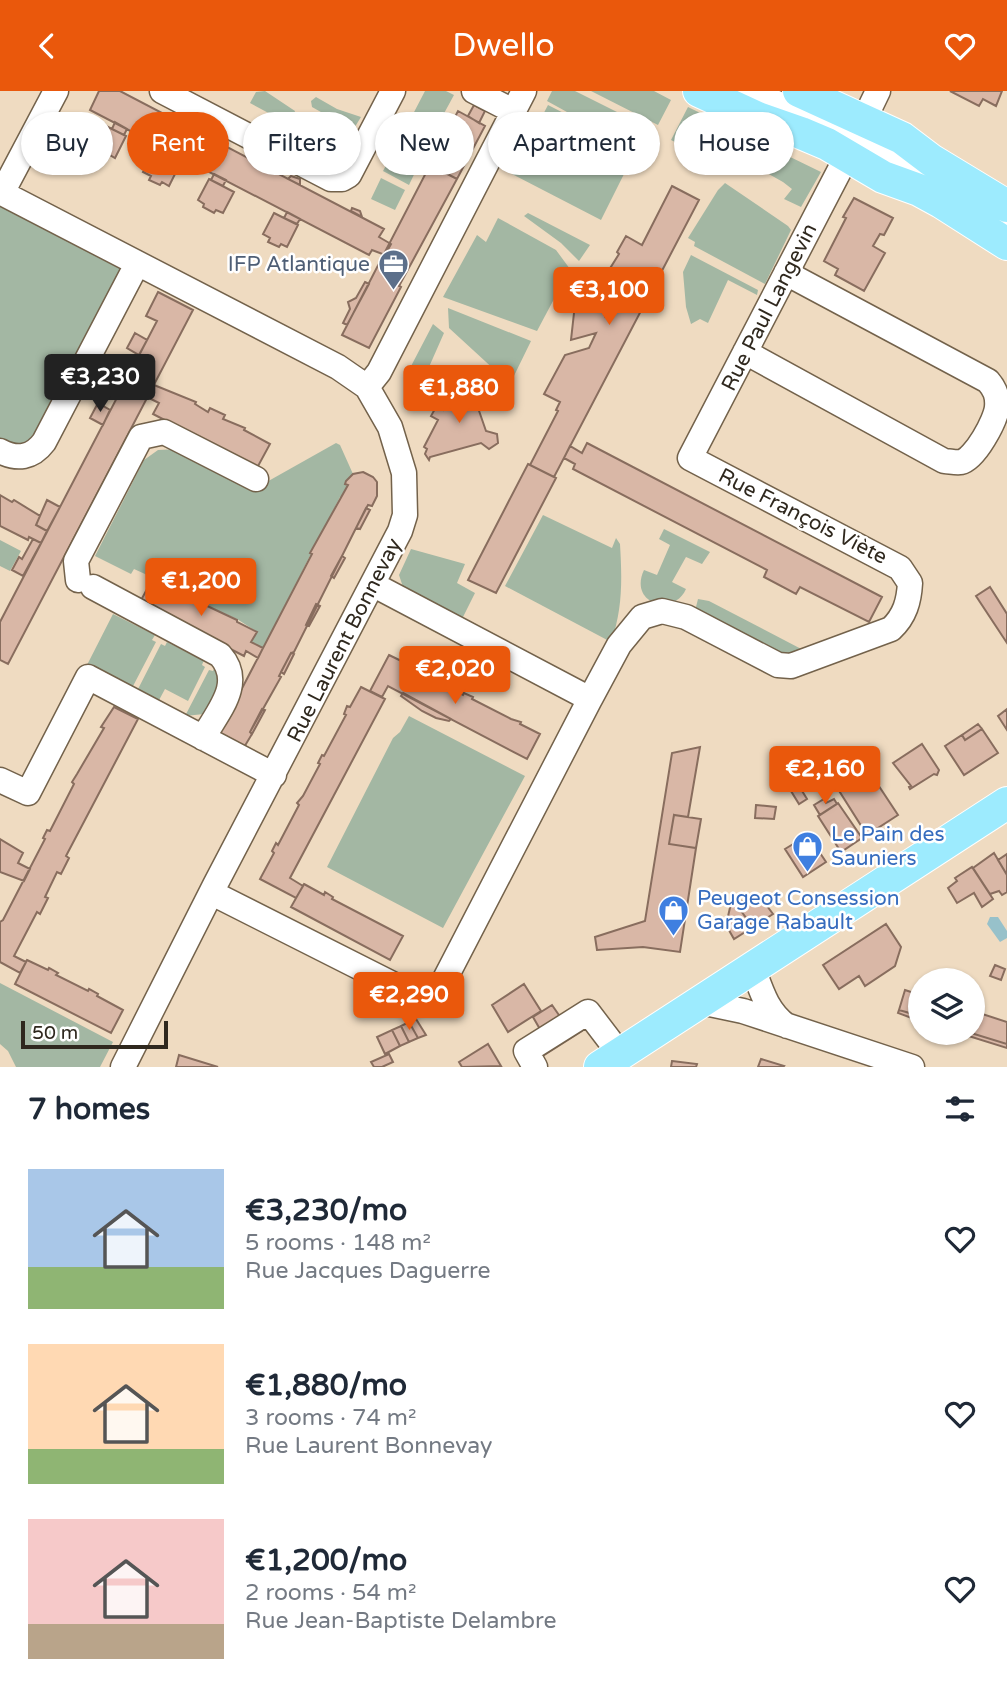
<!DOCTYPE html>
<meta charset="utf-8">
<style>
:root{--surface:#fff;--page:#f2f2f3;--text:#1f2937;--muted:#747a83;--accent:#ea580c}
body{margin:0;font-family:"Varela Round",sans-serif;background:var(--page);color:var(--text);height:100vh;display:flex;flex-direction:column;font-size:26px;white-space:nowrap}
*{box-sizing:border-box;margin:0}
p{font-size:23px;color:var(--muted)}
.icon{flex:none;width:38px;height:38px;fill:none;stroke:currentColor;stroke-width:2;stroke-linecap:round;stroke-linejoin:round}
.map{position:relative;height:976px;overflow:hidden}
.drawer{display:flex;flex-direction:column;background:var(--surface);flex:1}
.drawer>*{flex:none}
.top-card{position:absolute;left:21px;top:21px;width:966px;height:63px;display:flex;gap:14px}
.fabs{position:absolute;left:908px;top:877px;display:grid;gap:14px}
.fabs a{display:grid;place-items:center;width:77px;height:77px;border-radius:50%;background:var(--surface);box-shadow:0 2px 5px #0004;font-size:35px}
.scale{position:absolute;left:21px;bottom:18px;width:147px;box-sizing:border-box;padding-left:7px;border:4px solid #2f281e;border-top:0;font-size:19px;line-height:24px;white-space:nowrap;color:#2f281e;-webkit-text-stroke:5px #fff;paint-order:stroke}
.price{position:absolute;translate:-50% -60px;padding:0 16px;border-radius:7px;background:var(--accent);color:#fff;font-size:23px;line-height:46px;filter:drop-shadow(0 2px 4px #0008)}
.price::after{content:'';position:absolute;left:50%;top:42px;width:21px;height:16px;margin-left:-10px;background:inherit;clip-path:polygon(0 0,100% 0,50% 100%)}
.price.selected{background:#222;color:#fff}
ul{padding:0;list-style:none}
li{display:flex;align-items:center;gap:21px;height:175px;padding:0 28px}
li span{display:grid;place-items:center;flex:none;width:196px;height:140px;border-radius:0px;color:#555}
li>.icon{margin-inline-start:auto}
span .icon{width:84px;height:84px;fill:#fffc;stroke-width:1}
li b{font-size:30px}
h2{display:flex;justify-content:space-between;align-items:center;height:84px;padding:0 28px;font-size:30px}
.tag{padding:0 24px;border-radius:32px;background:var(--surface);box-shadow:0 2px 5px #0004;font-size:24px;line-height:63px}
.tag.selected{background:var(--accent);color:#fff}
header{display:flex;justify-content:space-between;align-items:center;height:91px;padding:0 28px;background:var(--accent);color:#fff;font-size:32px;font-weight:600}
.map>svg:first-child{display:block}
.green{fill:#a3b7a3}
.water{fill:#97c1ca}
.building{fill:#d9b7a6;stroke:#886d5e;stroke-width:2}
.lines{fill:none;stroke-linecap:round;stroke-linejoin:round}
.minor-casing{stroke:#73624b;stroke-width:27}
.major-casing{stroke:#fff;stroke-width:34}
.minor{stroke:#fff;stroke-width:24}
.major{stroke:#9debfe;stroke-width:32}
.labels{text-anchor:middle;stroke-width:5;stroke-linejoin:round;paint-order:stroke}
.service-label{font-size:21px;fill:#4e5e75;stroke:#fff;text-anchor:end}
.street-label{font-size:21px;fill:#2f281e;stroke:#fff}
.shop-label{font-size:21px;fill:#366cbe;stroke:#fff;text-anchor:start}
</style>
<header><svg class="icon" aria-label="back" viewBox="0 0 24 24"><path d="M15 5l-7 7 7 7"/></svg>Dwello<svg class="icon" aria-label="heart" viewBox="0 0 24 24"><path d="M12 20l-8-8c-3-5 5-10 8-4 3-6 11-1 8 4z"/></svg></header>
<div class="map">
<svg width="1007" height="976" viewBox="0 0 1007 976">
<rect width="100%" height="100%" fill="#efdbc1"/>
<path class="green" d="M265,0L295,20L291,34L250,12L256,1Z
M425,0H446L454,4L435,39L412,25Z
M552,0H575L653,39L642,62L636,59L601,129L512,83L548,14L636,59L547,10Z
M591,0H654L671,9L658,34Z
M316,6L337,18L361,26L353,39L312,16L311,10Z
M688,16L821,81L801,116L784,108L792,98L783,91L689,38L681,54L671,49Z
M306,25C319,24 339,37 348,47L341,59L300,38Z
M409,32L433,44L409,94L383,80Z
M381,87L405,99L395,119L371,108Z
M725,92L788,135L791,139L765,193L694,155L695,151L688,147L718,99Z
M0,115L113,171L123,180L30,358L0,352Z
M528,122L590,154L579,170L561,152L524,125Z
M498,127L556,159L570,178L537,240L443,206L477,144L486,151Z
M691,164L758,199L757,204L728,189L708,232L700,228L691,233L686,216L683,181Z
M448,217L531,250L510,293L449,237Z
M433,233L444,242L429,276L425,274L419,283L409,279Z
M336,352L340,354L353,383L345,393L348,394L342,406H340L263,557L251,551L257,541L237,528L188,506L189,503L134,478L131,483L95,465L144,369L158,359L179,358L256,397Z
M543,424L612,457L616,447L620,453C622,487 623,518 611,551L505,495Z
M664,438L710,461L702,473L686,466L672,491L686,498C674,526 628,513 644,479L657,484L670,454L659,448Z
M0,449L21,460L10,480L0,475Z
M411,458L465,473L457,492L475,502L461,530L405,502L399,484Z
M698,508L709,510L807,561L786,568L695,520Z
M113,523L155,544L152,549L156,551L132,597L87,574Z
M167,551L200,568L206,564L202,574L205,576L188,610L165,598L158,611L137,600L161,553L165,555Z
M217,571L224,591L204,623L185,625L209,579L213,580Z
M409,625L525,685L443,837L327,776L393,647L400,641Z
M0,892L113,951L100,976H16L8,960L0,953Z"/>
<path class="water" d="M990,826H998L1007,840V847L1000,851L987,833Z"/>
<path class="building" d="M99,0H120L384,138L379,146L391,153L385,164L372,159L369,164L90,19Z
M950,0H1002L996,15L983,8L979,15Z
M474,14L485,20L479,32L468,25Z
M458,20L485,35L457,88L430,74Z
M182,28L191,32V37L181,31Z
M115,31L127,38L124,44L112,38Z
M102,33L126,45L115,67L108,63L107,66L96,61L98,58L91,54Z
M160,55L172,61L168,67L157,61Z
M154,60L180,73L169,95L162,91L160,94L149,89L151,85L143,81Z
M430,74L457,88L399,195L401,196L369,257L342,244Z
M214,83L226,89L223,95L211,89Z
M291,85L300,88V94L288,88Z
M209,88L234,101L223,122L216,119L214,122L203,116L204,113L198,109Z
M672,95L699,109L554,386L530,374L558,320L556,319L560,311L544,303L565,264L589,257L596,242L571,249L574,222L581,212L595,201L605,225L615,207L609,203L604,187L619,163L617,161L626,145L642,154Z
M854,107L893,127L884,144L880,143L873,155L885,162L864,200L835,184L838,178L824,170L846,127L843,126Z
M352,117L360,120L362,126L351,120Z
M287,121L300,128L297,133L284,127Z
M274,122L298,134L287,156L281,153L279,156L268,151L270,147L263,143Z
M365,191L369,193L347,234L343,232L350,218L348,211L356,207Z
M158,201L193,219L8,573L0,569V531L157,230L146,225Z
M135,242L147,249L139,264L127,257Z
M468,288L486,340L497,343L498,352L489,358L481,352L430,366L429,369L425,363L427,358L424,356L438,329L431,325L436,316L443,319L457,293L460,294L463,289L466,291Z
M154,294L196,311L195,313L208,321L210,317L225,324L223,328L245,337L244,339L270,353L257,377L153,323L159,312L147,306Z
M98,312L110,319L103,334L90,327Z
M587,352L882,506L869,531L800,496L796,503L764,486L767,479L573,378L575,373L564,367L570,355L582,362Z
M528,373L556,387L496,502L468,489Z
M363,381L373,386L377,391V405L372,415L368,414L356,437L294,561L291,562L279,585L281,586L250,641L252,643L243,658L215,643L237,607L312,463L310,462L348,394L345,393L346,390L353,383Z
M0,404L12,411L14,409L40,425L36,434L47,440L41,452L29,446L28,449L0,435Z
M47,409L60,416L47,440L36,434Z
M366,417L370,419L360,438L356,437Z
M33,448L41,452L23,485L12,479L19,466L22,468Z
M342,465L345,467L334,487L331,485Z
M153,487L189,504L188,506L237,529V531L257,541L251,551L263,557L258,567L246,560L244,565L140,511Z
M990,496L1007,523V552L976,505Z
M316,513L320,515L309,535L306,534Z
M291,562L294,563L284,583L281,581Z
M389,564L424,581L423,583L463,604L464,602L473,606L472,608L511,628L521,631L520,633L540,643L527,668L388,595L382,606L370,600Z
M425,579L441,582L453,589L464,602L463,604L423,583Z
M361,596L385,608L290,787L303,795L296,807L260,788L274,762L272,760L276,752L278,754L299,714L297,712L303,705L320,673L318,672L322,664L324,665L346,624L344,623L347,615L350,616Z
M403,602L451,628L449,630L436,627L422,620L401,605Z
M114,616L138,628L66,765L69,767L61,783L57,781L45,806L48,807L40,823L37,821L14,865L26,871L20,882L0,871V831L3,829L45,748L43,747L47,739L50,740L74,693L72,691L77,683L104,637L101,636Z
M262,618L265,619L252,643L250,641Z
M1007,618V639L998,625Z
M978,633L982,638L965,649L962,644Z
M982,638L998,662L964,684L945,655L962,644L965,649Z
M922,653L939,679L937,684L934,683L910,698L909,696L911,695L893,672Z
M700,656L688,726L674,724L669,753L696,757L680,861L643,856L597,859L595,846L645,830L672,662Z
M861,668L898,724L867,744L831,687Z
M799,695L807,708L799,713L791,700Z
M824,708L826,712L834,708L837,713L820,724L814,714Z
M838,712L862,747L841,761L818,725Z
M756,714L776,716L774,728L755,727Z
M674,724L701,728L696,757L669,753Z
M808,744L826,771L803,786L785,758Z
M0,748L23,762L18,772L30,778L24,790L0,781Z
M994,762L1007,784V801L1002,804L999,800L990,803L973,777Z
M1007,763V784L998,769Z
M972,776L993,808L982,816L974,802L957,812L948,797L957,790L955,787Z
M304,793L324,804L325,801L333,806L332,808L403,845L390,869L291,816Z
M758,803L773,823L753,836L741,820L742,814Z
M732,808L743,810L741,820L753,836L734,848L726,834Z
M886,833L901,856L895,875L865,895L859,885L839,898L823,874Z
M27,869L48,879L49,877L58,882L56,884L88,900L89,898L98,903L97,905L123,919L111,942L15,893Z
M995,874L1005,878L1001,889L990,885Z
M524,893L541,920L508,941L492,914Z
M905,899L920,904V925L899,919Z
M552,914L561,927L570,922L582,940L544,964L533,946L541,940L533,926Z
M899,919L920,925V930L898,922Z
M973,920L1007,931V953L971,942H973Z
M416,928L426,944L418,947L409,931Z
M409,931L418,947L409,951L401,935Z
M401,935L409,951L400,955L392,939Z
M392,939L400,955L385,963L377,946Z
M959,942H971L1007,953V957Z
M488,953L501,975L462,976L459,971Z
M389,963L393,971L382,976H374L371,971Z
M179,964L218,976H176Z
M761,968L784,975L783,976H758Z
M672,970L697,973L696,976H671Z"/>
<g class="lines">
<defs>
<path id="minor" d="M162,0L331,88H342L349,84L393,0
M474,0L513,20
M749,0C838,38 927,78 1007,134
M864,29L878,0
M0,101L338,276L367,296L390,336L404,382L405,424L400,440L215,794L123,976
M2,102L56,0
M745,261L944,370C949,370 956,372 961,371C975,368 996,329 997,316C998,305 995,298 988,290L786,182
M367,296L379,281L524,0
M0,360C17,369 32,367 44,351L137,173
M78,489L76,470L141,346L164,341L256,388
M93,496L220,564C245,592 218,620 203,647
M590,608L619,554L642,526L662,520L686,526L778,574L791,575L891,538C905,525 909,510 910,492L900,477L690,367L847,65
M0,689L28,702L88,586L274,684
M212,802L432,913L590,608L374,494
M753,877C761,899 767,921 787,935
M700,911L743,920L912,976
M535,976L526,960L588,921L620,963"/>
<path id="major" d="M699,0L758,27L801,42L827,53L883,86L919,99L941,111L1007,153
M799,0L902,47L931,69L1007,115
M600,976L1007,712"/>
</defs>
<use href="#minor" class="minor-casing"/>
<use href="#major" class="major-casing"/>
<use href="#minor" class="minor"/>
<use href="#major" class="major"/>
</g>
<defs>
<symbol id="office-pin" viewBox="-11 -11 22 30"><path d="M0 17L-7.5 6A9.5 9.5 0 1 1 7.5 6Z" fill="#5c6f8a" stroke="#fff"/><path d="M-6-3h4V-5.5h4V-3h4V5H-6ZM-1-4.5V-3h2v-1.5ZM-6 0V1H6V0Z" fill="#fff"/></symbol>
<symbol id="shop-pin" viewBox="-11 -11 22 30"><path d="M0 17L-7.5 6A9.5 9.5 0 1 1 7.5 6Z" fill="#3f7fe0" stroke="#fff"/><path d="M-5-2.5h2.3a2.7 3.5 0 0 1 5.4 0H5L5.5 6h-11ZM-1.5-2.5h3a1.5 2.3 0 0 0-3 0Z" fill="#fff"/></symbol>
</defs>
<g fill-rule="evenodd">
<use href="#office-pin" x="376" y="156" width="35" height="47"/>
<use href="#shop-pin" x="790" y="738" width="35" height="47"/>
<use href="#shop-pin" x="656" y="802" width="35" height="47"/>
</g>
<g class="labels">
<g class="service-label">
<text x="370" y="180">IFP Atlantique</text>
</g>
<g class="street-label">
<text transform="translate(769 216) rotate(-63)" y="7">Rue Paul Langevin</text>
<text transform="translate(803 425) rotate(27)" y="7">Rue François Viète</text>
<text transform="translate(344 549) rotate(-63)" y="7">Rue Laurent Bonnevay</text>
</g>
<g class="shop-label">
<text x="831" y="750">Le Pain des<tspan x="831" dy="24">Sauniers</tspan></text>
<text x="697" y="814">Peugeot Consession<tspan x="697" dy="24">Garage Rabault</tspan></text>
</g>
</g>
</svg>
<div class="fabs">
<a><svg class="icon" aria-label="layers" viewBox="0 0 24 24"><path d="M12 4l9 5-9 5-9-5zM3 14l9 5 9-5"/></svg></a>
</div>
<div class="scale">50 m</div>
<b class="price" style="left:609px;top:236px">€3,100</b>
<b class="price selected" style="left:100px;top:323px">€3,230</b>
<b class="price" style="left:459px;top:334px">€1,880</b>
<b class="price" style="left:201px;top:527px">€1,200</b>
<b class="price" style="left:455px;top:615px">€2,020</b>
<b class="price" style="left:825px;top:715px">€2,160</b>
<b class="price" style="left:409px;top:941px">€2,290</b>
<div class="top-card">
<a class="tag">Buy</a>
<a class="tag selected">Rent</a>
<a class="tag">Filters</a>
<a class="tag">New</a>
<a class="tag">Apartment</a>
<a class="tag">House</a>
</div>
</div>
<section class="drawer">
<h2>7 homes<svg class="icon" aria-label="filters" viewBox="0 0 24 24"><path d="M4 7h16M4 17h16"/><circle cx="9" cy="7" r="2"/><circle cx="15" cy="17" r="2"/></svg></h2>
<ul>
<li><span style="background:linear-gradient(#a9c7e8 70%,#8fb573 0)"><svg class="icon" aria-label="home" viewBox="0 0 24 24"><path d="M3 11l9-7 9 7M6 9v11h12V9"/></svg></span><div><b>€3,230/mo</b><p>5 rooms · 148 m²</p><p>Rue Jacques Daguerre</p></div><svg class="icon" aria-label="heart" viewBox="0 0 24 24"><path d="M12 20l-8-8c-3-5 5-10 8-4 3-6 11-1 8 4z"/></svg></li>
<li><span style="background:linear-gradient(#ffd9b3 75%,#8fb573 0)"><svg class="icon" aria-label="home" viewBox="0 0 24 24"><path d="M3 11l9-7 9 7M6 9v11h12V9"/></svg></span><div><b>€1,880/mo</b><p>3 rooms · 74 m²</p><p>Rue Laurent Bonnevay</p></div><svg class="icon" aria-label="heart" viewBox="0 0 24 24"><path d="M12 20l-8-8c-3-5 5-10 8-4 3-6 11-1 8 4z"/></svg></li>
<li><span style="background:linear-gradient(#f6c9c9 75%,#b9a48a 0)"><svg class="icon" aria-label="home" viewBox="0 0 24 24"><path d="M3 11l9-7 9 7M6 9v11h12V9"/></svg></span><div><b>€1,200/mo</b><p>2 rooms · 54 m²</p><p>Rue Jean-Baptiste Delambre</p></div><svg class="icon" aria-label="heart" viewBox="0 0 24 24"><path d="M12 20l-8-8c-3-5 5-10 8-4 3-6 11-1 8 4z"/></svg></li>
</ul>
</section>
